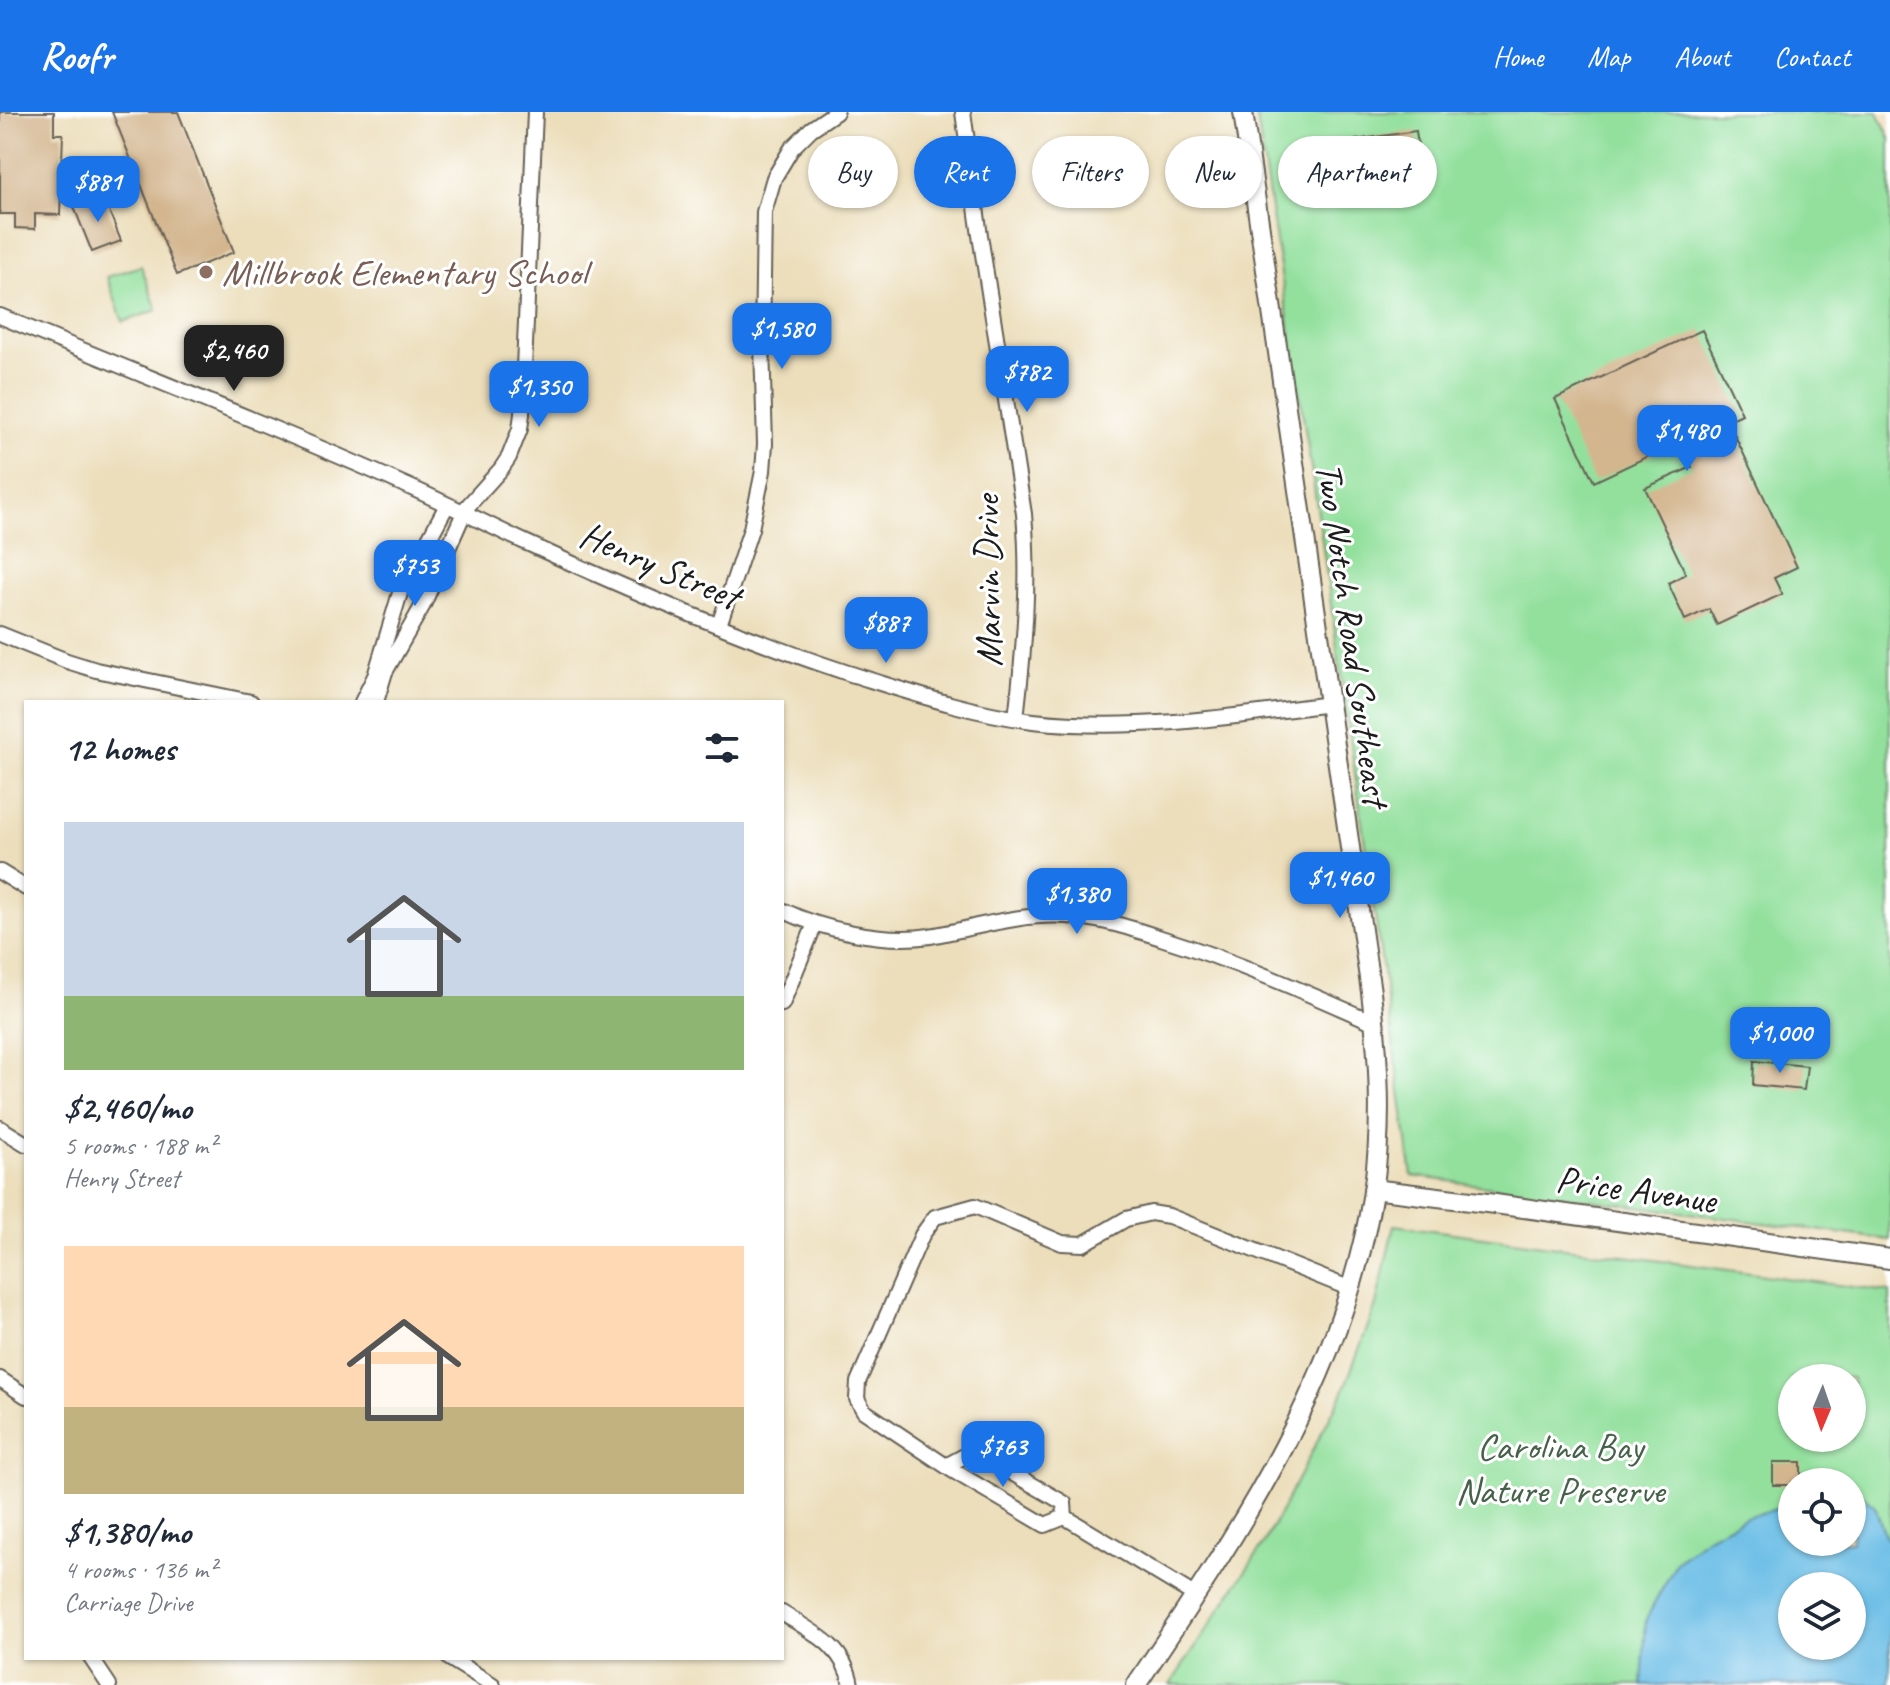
<!DOCTYPE html>
<meta charset="utf-8">
<style>
:root{--surface:#fff;--page:#f6f6f7;--text:#1f2937;--muted:#747a83;--accent:#1a73e8}
body{margin:0;font-family:Caveat,sans-serif;background:var(--page);color:var(--text);height:100vh;display:flex;flex-direction:column;font-size:30px;white-space:nowrap}
*{box-sizing:border-box;margin:0}
p{font-size:26px;color:var(--muted)}
.icon{flex:none;width:44px;height:44px;fill:none;stroke:currentColor;stroke-width:2;stroke-linecap:round;stroke-linejoin:round}
.map{position:relative;flex:1;overflow:hidden}
.sheet{position:absolute;left:24px;top:588px;width:760px;height:960px;display:flex;flex-direction:column;background:var(--surface);border-radius:0px;box-shadow:0 2px 6px #0004}
.sheet>*{flex:none}
.guide{position:absolute;left:808px;top:24px;width:760px;height:72px;display:flex;gap:16px}
.needle{width:52px;rotate:182deg}
.controls{position:absolute;left:1778px;top:1252px;display:grid;gap:16px}
.controls a{display:grid;place-items:center;width:88px;height:88px;border-radius:50%;background:var(--surface);box-shadow:0 2px 6px #0004;font-size:40px}
.price{position:absolute;translate:-50% -68px;padding:0 18px;border-radius:16px;background:var(--accent);color:#fff;font-size:26px;line-height:52px;filter:drop-shadow(0 2px 4px #0008)}
.price::after{content:'';position:absolute;left:50%;top:48px;width:24px;height:18px;margin-left:-12px;background:inherit;clip-path:polygon(0 0,100% 0,50% 100%)}
.price.current{background:#222;color:#fff}
ul{padding:0;list-style:none}
li{display:grid;align-content:center;gap:16px;height:424px;padding:0 40px}
li span{display:grid;place-items:center;height:248px;border-radius:0px;color:#555}
li>.icon{margin-inline-start:auto}
span .icon{width:144px;height:144px;fill:#fffc;stroke-width:1}
li b{font-size:34px}
h2{display:flex;justify-content:space-between;align-items:center;height:96px;padding:0 40px;font-size:34px}
.tag{padding:0 28px;border-radius:36px;background:var(--surface);box-shadow:0 2px 6px #0004;font-size:28px;line-height:72px}
.tag.current{background:var(--accent);color:#fff}
header{display:flex;align-items:center;gap:48px;box-sizing:border-box;height:112px;padding:0 40px;background:var(--accent);color:#fff}
header strong{font-size:38px}
nav{display:flex;gap:44px;margin-inline-start:auto;font-size:28px}
.map>svg:first-child{display:block}
.green{fill:#93e09d;stroke:#587e5c;stroke-width:2;fill-rule:evenodd}
.water{fill:#6abde6;stroke:#436c81;stroke-width:2;fill-rule:evenodd}
.building{fill:#d3b58e}
.lines{fill:none;stroke-linecap:round;stroke-linejoin:round}
.minor-casing{stroke:#656054;stroke-width:18}
.tertiary-casing{stroke:#656054;stroke-width:22}
.minor{stroke:#fff;stroke-width:14}
.tertiary{stroke:#fff;stroke-width:18}
.education-dot{fill:#8d6e63;stroke:#fff;stroke-width:3}
.labels{text-anchor:middle;stroke-width:6;stroke-linejoin:round;paint-order:stroke}
.education-label{font-size:38px;fill:#785e54;stroke:#fff;text-anchor:start}
.street-label{font-size:38px;fill:#1c1c1c;stroke:#fff}
.park-label{font-size:38px;fill:#466149;stroke:#fff}
</style>
<header>
<strong>Roofr</strong>
<nav><a>Home</a><a>Map</a><a>About</a><a>Contact</a></nav>
</header>
<div class="map">
<svg width="1890" height="1573" viewBox="0 0 1890 1573">
<rect width="100%" height="100%" fill="#fff"/>
<filter id="ink" filterUnits="userSpaceOnUse"><feTurbulence type="fractalNoise" baseFrequency=".0125" numOctaves="2"/><feDisplacementMap in="SourceGraphic" scale="16" xChannelSelector="R" yChannelSelector="G"/><feConvolveMatrix kernelMatrix="1 2 1 2 8 2 1 2 1" color-interpolation-filters="sRGB"/></filter>
<filter id="wash" filterUnits="userSpaceOnUse"><feTurbulence type="fractalNoise" baseFrequency=".006" numOctaves="4" result="noise"/><feDisplacementMap in="SourceGraphic" scale="32" xChannelSelector="R" yChannelSelector="G"/><feGaussianBlur stdDeviation="1.8" result="paint"/><feColorMatrix in="noise" values="0 0 0 0 0 0 0 0 0 0 0 0 0 0 0 0 0 1.4 0 .05"/><feComposite in="paint" operator="in"/></filter>
<g filter="url(#wash)">
<rect width="100%" height="100%" fill="#ecdebb"/>
<path class="green" d="M1256,0H1878L1890,26V1128L1412,1064L1318,401Z
M141,154L157,198L123,210L107,165Z
M1394,1113L1890,1180V1573H1170L1264,1431L1342,1282L1376,1193ZM1792,1266H1852V1326H1792ZM1792,1370H1852V1430H1792ZM1792,1474H1852V1534H1792Z"/>
<path class="water" d="M1852,1375L1875,1394L1885,1424L1890,1429V1573H1642L1646,1507L1677,1449L1707,1425L1746,1405L1792,1393V1430H1852ZM1792,1474H1852V1534H1792Z"/>
<g id="blocks">
<path class="building" d="M0,0H54V22H63L60,103L35,102V117L15,116V102H0Z
M112,0H178L234,140L177,163Z
M1416,19L1424,81L1364,89L1355,28Z
M103,84L121,129L92,140L74,95Z
M1702,218L1742,302L1728,309L1797,455L1774,466L1782,482L1717,513L1709,497L1685,508L1668,471L1686,462L1645,376L1692,355L1680,329L1594,370L1555,287Z
M1754,949L1807,954L1804,978L1753,973Z
M1773,1350H1801V1370H1792V1373H1773Z"/>
</g>
</g>
<g filter="url(#ink)">
<use href="#blocks" fill-opacity="0" stroke="#656054" stroke-width="2"/>
<g class="lines">
<defs>
<path id="minor" d="M963,0L979,117L1024,402C1030,470 1024,538 1016,606
M0,204C135,261 272,313 405,373C446,391 486,412 527,431C631,479 739,525 848,561C909,580 970,601 1033,609C1133,620 1231,605 1329,592
M719,513L751,417L763,359L765,332L762,233L764,100L774,66L792,36L811,17L836,0
M0,522L67,549L96,558L251,590
M362,590L375,564L400,481L447,393
M376,590L385,560L423,493L466,396L501,357L509,345L520,317L522,302L535,0
M0,760L26,776
M782,798C823,818 884,831 930,824C976,816 1019,801 1067,804C1100,806 1130,816 1161,826C1235,849 1305,880 1375,911
M782,892L815,812
M0,1016L26,1032
M0,1267L26,1284
M946,1354L970,1341L986,1346L1064,1391L1065,1405
M1196,1484L1065,1405L1045,1413L952,1358L864,1299L857,1287L858,1270L922,1123L935,1105L975,1094L1062,1131L1083,1132L1126,1107L1151,1101L1169,1104L1351,1177
M782,1501C812,1520 845,1534 851,1573
M91,1546L109,1573
M449,1546L493,1573"/>
<path id="tertiary" d="M1373,1077L1495,1092L1890,1147
M1136,1573C1238,1421 1344,1265 1373,1080C1383,1014 1379,947 1371,880L1243,0"/>
</defs>
<use href="#minor" class="minor-casing"/>
<use href="#tertiary" class="tertiary-casing"/>
<use href="#minor" class="minor"/>
<use href="#tertiary" class="tertiary"/>
</g>
</g>
<circle class="education-dot" cx="206" cy="160" r="8"/>
<g class="labels">
<g class="education-label">
<text x="222" y="173">Millbrook Elementary School</text>
</g>
<g class="street-label">
<text transform="translate(660 453) rotate(23)" y="13">Henry Street</text>
<text transform="translate(987 469) rotate(-91)" y="13">Marvin Drive</text>
<text transform="translate(1353 522) rotate(82)" y="13">Two Notch Road Southeast</text>
<text transform="translate(1636 1077) rotate(8)" y="13">Price Avenue</text>
</g>
<g class="park-label">
<text x="1560" y="1347">Carolina Bay<tspan x="1560" dy="44">Nature Preserve</tspan></text>
</g>
</g>
</svg>
<div class="controls">
<a><svg class="needle" viewBox="-14 -14 28 28"><path d="M0-13l5 13h-10z" fill="#e53935"/><path d="M0 13l5-13h-10z" fill="#747a83"/></svg></a>
<a><svg class="icon" aria-label="locate" viewBox="0 0 24 24"><circle cx="12" cy="12" r="6"/><path d="M12 2v4M12 18v4M2 12h4M18 12h4"/></svg></a>
<a><svg class="icon" aria-label="layers" viewBox="0 0 24 24"><path d="M12 4l9 5-9 5-9-5zM3 14l9 5 9-5"/></svg></a>
</div>
<b class="price" style="left:98px;top:112px">$881</b>
<b class="price" style="left:782px;top:259px">$1,580</b>
<b class="price current" style="left:234px;top:281px">$2,460</b>
<b class="price" style="left:1027px;top:302px">$782</b>
<b class="price" style="left:539px;top:317px">$1,350</b>
<b class="price" style="left:1687px;top:361px">$1,480</b>
<b class="price" style="left:415px;top:496px">$753</b>
<b class="price" style="left:886px;top:553px">$887</b>
<b class="price" style="left:1340px;top:808px">$1,460</b>
<b class="price" style="left:1077px;top:824px">$1,380</b>
<b class="price" style="left:1780px;top:963px">$1,000</b>
<b class="price" style="left:1003px;top:1377px">$763</b>
<div class="guide">
<a class="tag">Buy</a>
<a class="tag current">Rent</a>
<a class="tag">Filters</a>
<a class="tag">New</a>
<a class="tag">Apartment</a>
</div>
<section class="sheet">
<h2>12 homes<svg class="icon" aria-label="filters" viewBox="0 0 24 24"><path d="M4 7h16M4 17h16"/><circle cx="9" cy="7" r="2"/><circle cx="15" cy="17" r="2"/></svg></h2>
<ul>
<li><span style="background:linear-gradient(#c9d6e8 70%,#8fb573 0)"><svg class="icon" aria-label="home" viewBox="0 0 24 24"><path d="M3 11l9-7 9 7M6 9v11h12V9"/></svg></span><div><b>$2,460/mo</b><p>5 rooms · 188 m²</p><p>Henry Street</p></div></li>
<li><span style="background:linear-gradient(#ffd9b3 65%,#c2b280 0)"><svg class="icon" aria-label="home" viewBox="0 0 24 24"><path d="M3 11l9-7 9 7M6 9v11h12V9"/></svg></span><div><b>$1,380/mo</b><p>4 rooms · 136 m²</p><p>Carriage Drive</p></div></li>
</ul>
</section>
</div>
